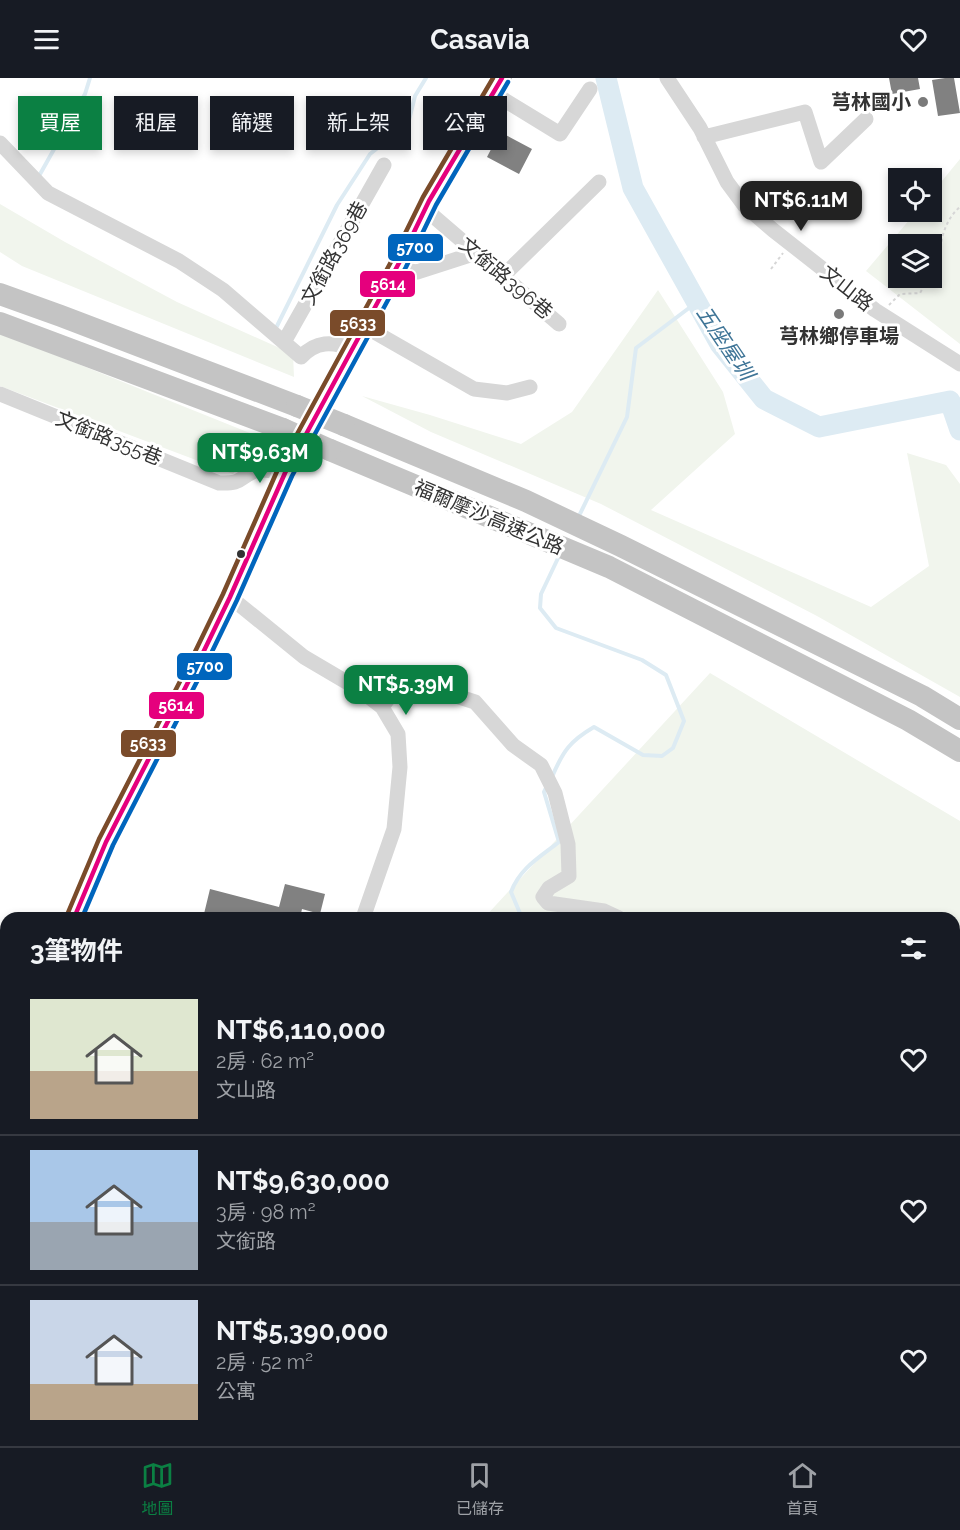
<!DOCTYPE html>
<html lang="zh-TW">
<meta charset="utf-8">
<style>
:root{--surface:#171b24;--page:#20242c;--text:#f1f3f6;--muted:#9ea1a6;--line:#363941;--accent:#0b8043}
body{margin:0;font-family:Raleway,"Noto Sans TC",sans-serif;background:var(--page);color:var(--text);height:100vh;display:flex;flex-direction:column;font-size:22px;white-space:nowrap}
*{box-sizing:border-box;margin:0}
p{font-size:20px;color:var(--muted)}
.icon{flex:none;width:33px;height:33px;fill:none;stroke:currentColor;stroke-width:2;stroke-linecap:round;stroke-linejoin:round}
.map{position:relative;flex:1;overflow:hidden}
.details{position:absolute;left:0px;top:834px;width:960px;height:534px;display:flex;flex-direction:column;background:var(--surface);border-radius:18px 18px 0 0;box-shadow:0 3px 9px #0003}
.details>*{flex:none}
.top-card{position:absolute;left:18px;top:18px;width:600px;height:54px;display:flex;gap:12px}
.tools{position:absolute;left:888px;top:90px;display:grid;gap:12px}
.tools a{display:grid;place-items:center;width:54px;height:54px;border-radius:0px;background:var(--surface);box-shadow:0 3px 9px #0003;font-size:30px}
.price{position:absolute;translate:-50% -51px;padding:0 14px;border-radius:12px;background:var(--accent);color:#fff;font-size:20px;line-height:39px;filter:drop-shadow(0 2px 3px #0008)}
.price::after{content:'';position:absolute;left:50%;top:36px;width:18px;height:14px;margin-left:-9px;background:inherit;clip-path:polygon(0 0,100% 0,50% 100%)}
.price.current{background:#222;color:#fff}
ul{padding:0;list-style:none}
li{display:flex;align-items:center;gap:18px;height:150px;padding:0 30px}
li+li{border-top:2px solid var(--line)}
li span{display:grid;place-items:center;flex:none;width:168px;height:120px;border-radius:0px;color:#555}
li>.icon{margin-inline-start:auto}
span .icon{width:72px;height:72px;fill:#fffc;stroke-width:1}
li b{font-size:26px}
h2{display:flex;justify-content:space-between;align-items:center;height:72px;padding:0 30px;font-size:26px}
.pill{padding:0 21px;border-radius:0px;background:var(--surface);box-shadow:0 3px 9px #0003;font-size:21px;line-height:54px}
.pill.current{background:var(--accent);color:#fff}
header{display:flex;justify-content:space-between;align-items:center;height:78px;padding:0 30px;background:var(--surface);font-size:27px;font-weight:700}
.tabs{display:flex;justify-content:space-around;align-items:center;height:84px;border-top:2px solid var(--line);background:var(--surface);font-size:16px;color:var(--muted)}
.tabs a{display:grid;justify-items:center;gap:3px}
.tabs .current{color:var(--accent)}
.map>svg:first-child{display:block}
.green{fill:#f1f5ed;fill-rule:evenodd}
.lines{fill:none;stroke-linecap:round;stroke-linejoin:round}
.stream{stroke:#ddebf3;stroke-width:4}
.river{stroke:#ddebf3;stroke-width:21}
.building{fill:#818181}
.path{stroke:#d6d6d6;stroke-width:2;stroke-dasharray:3 3;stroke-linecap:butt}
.minor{stroke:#d7d7d7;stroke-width:15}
.major{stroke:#cacaca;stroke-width:20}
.highway{stroke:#c4c4c4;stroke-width:22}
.highway-bridge{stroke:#c4c4c4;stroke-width:22}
.bus-1-casing{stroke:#fff;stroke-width:9}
.bus-2-casing{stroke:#fff;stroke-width:9}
.bus-3-casing{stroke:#fff;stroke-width:9}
.bus-1{stroke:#e5007d;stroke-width:4.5}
.bus-2{stroke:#0065bd;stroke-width:4.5}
.bus-3{stroke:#7a4b2a;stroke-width:4.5}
.poi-dot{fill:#7a7a7a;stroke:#fff;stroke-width:2}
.bus-dot{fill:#333;stroke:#fff;stroke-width:2}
.labels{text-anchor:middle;stroke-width:6;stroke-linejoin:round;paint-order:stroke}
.poi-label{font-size:20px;font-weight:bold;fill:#333;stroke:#fff;text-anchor:end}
.street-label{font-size:20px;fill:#333;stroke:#fff}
.water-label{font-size:21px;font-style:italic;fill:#3f7597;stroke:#fff}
.line-badge{stroke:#fff;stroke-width:2}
.badge-label{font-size:16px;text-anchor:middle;font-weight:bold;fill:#fff}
</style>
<header><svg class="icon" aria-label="menu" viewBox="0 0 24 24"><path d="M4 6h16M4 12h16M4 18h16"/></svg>Casavia<svg class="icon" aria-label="heart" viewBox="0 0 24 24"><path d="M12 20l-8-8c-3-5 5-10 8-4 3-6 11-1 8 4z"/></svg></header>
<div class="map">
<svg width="960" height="1368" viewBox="0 0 960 1368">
<rect width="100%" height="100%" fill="#fff"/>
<path class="green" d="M960,81V266L866,193L916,134H932V115ZM932,166V200H898V166Z
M0,126L65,164L177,224L293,276L294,299L22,188L0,174Z
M658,212L723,314L735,356L651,432L871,529L929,488L907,375L946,387L960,406V619L817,538L601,426L431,354L362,318L430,337L521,366L572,334Z
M0,256L11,259L262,360L233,396L0,308Z
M710,595L960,743V1368H0V1349L6,1338V1362H954V840H484Z"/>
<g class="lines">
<path class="stream" d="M39,98L85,16L90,0
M277,248L337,127L370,76L408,46L415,18L426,0
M578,440L627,339L636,270L697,224
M552,699C563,673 570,663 594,649L643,677L662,678L673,670L684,643L666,597L642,582L556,550L540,530L541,516L560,476
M522,840L511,814C520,790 540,779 559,764L544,714L547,708
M499,1362L503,1368"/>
<path class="river" d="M606,0L633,110L720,266L764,321L819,349L950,323L960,352"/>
</g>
<path class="building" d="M889,0H918L920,11L892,16Z
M945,0H954L960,35L938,38L932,2Z
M500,54L532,71L519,96L487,79Z
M285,806L325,816L320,836L302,831L300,840H203L210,811L279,829Z"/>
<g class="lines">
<path class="path" d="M771,191L783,175
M932,197L939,189C939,168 943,143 960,129
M889,227L900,216L920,215L929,200"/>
<path class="minor" d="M667,0L700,50L727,104L744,127L773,152L875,232L960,286
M493,15L560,56L590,11
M704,59L805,34L821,84L866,41
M0,65L48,115L179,183L223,212L301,279C316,263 332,263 352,271
M425,131L559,246
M395,191L417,194L476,175
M503,198L599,104
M364,248L474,311L507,315L530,309
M284,264L384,87
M0,316L219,405C244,406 237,400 255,393C264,390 276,394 285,395
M230,519L304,579L360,612L382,629L398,656L400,689L394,751L363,840
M382,629L403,601L475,624L513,667L541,687L555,715L568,766L569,798L549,810L543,819L548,825L604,833L619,840
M0,1132L6,1128
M424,1362L425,1368"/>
<path class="major" d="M74,840L106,764L144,687L199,583L230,519L285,395L399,185L429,123L502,0
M0,959L6,952"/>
<path class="highway" d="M0,216L61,238L297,328
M0,245L283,351
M344,347L526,423L621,468L922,618L960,641
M330,372L609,489L908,642L960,673"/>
<path class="highway-bridge" d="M297,328L344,347
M283,351L330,372"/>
<defs>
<path id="bus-1" d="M74,840L106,764L199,583L230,519L285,395L399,185L429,123L502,0"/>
<path id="bus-2" d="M82,840L113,767L206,586L237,522L292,398L406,189L436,127L508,4"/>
<path id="bus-3" d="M67,837L99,761L192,580L223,516L278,391L392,182L423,119L493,0"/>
</defs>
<use href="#bus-1" class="bus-1-casing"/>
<use href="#bus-2" class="bus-2-casing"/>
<use href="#bus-3" class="bus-3-casing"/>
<use href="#bus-1" class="bus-1"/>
<use href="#bus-2" class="bus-2"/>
<use href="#bus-3" class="bus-3"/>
</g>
<g class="poi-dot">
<circle cx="923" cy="24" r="6"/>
<circle cx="839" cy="236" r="6"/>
</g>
<circle class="bus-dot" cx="241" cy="476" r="5"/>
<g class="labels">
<g class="poi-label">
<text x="911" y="31">芎林國小</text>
<text x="839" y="265" text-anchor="middle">芎林鄉停車場</text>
</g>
<g class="street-label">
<text transform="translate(334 175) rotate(-61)" y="7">文銜路369巷</text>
<text transform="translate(506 200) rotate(40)" y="7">文銜路396巷</text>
<text transform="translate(847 210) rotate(38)" y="7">文山路</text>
<text transform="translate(109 360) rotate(22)" y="7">文銜路355巷</text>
<text transform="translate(489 439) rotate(23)" y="7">福爾摩沙高速公路</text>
</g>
<g class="water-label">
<text transform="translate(725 265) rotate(56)" y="7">五座屋圳</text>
</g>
</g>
<g class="line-badge">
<rect x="387" y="155" width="57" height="29" rx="6" fill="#0065bd"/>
<rect x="359" y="192" width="57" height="28" rx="6" fill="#e5007d"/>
<rect x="329" y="231" width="57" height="28" rx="6" fill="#7a4b2a"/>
<rect x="176" y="574" width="57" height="29" rx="6" fill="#0065bd"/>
<rect x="148" y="613" width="57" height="29" rx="6" fill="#e5007d"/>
<rect x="120" y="651" width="57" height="29" rx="6" fill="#7a4b2a"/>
</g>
<g class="badge-label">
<text x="415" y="175">5700</text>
<text x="388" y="212">5614</text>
<text x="358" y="251">5633</text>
<text x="205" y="594">5700</text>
<text x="176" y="633">5614</text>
<text x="148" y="671">5633</text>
</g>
</svg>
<div class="tools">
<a><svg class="icon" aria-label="locate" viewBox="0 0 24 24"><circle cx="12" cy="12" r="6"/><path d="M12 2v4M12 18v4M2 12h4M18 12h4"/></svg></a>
<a><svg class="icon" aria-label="layers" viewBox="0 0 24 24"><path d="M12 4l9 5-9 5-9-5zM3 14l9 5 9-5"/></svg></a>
</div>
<b class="price current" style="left:801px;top:154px">NT$6.11M</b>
<b class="price" style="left:260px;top:406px">NT$9.63M</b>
<b class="price" style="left:406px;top:638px">NT$5.39M</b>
<div class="top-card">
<a class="pill current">買屋</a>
<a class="pill">租屋</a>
<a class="pill">篩選</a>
<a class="pill">新上架</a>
<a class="pill">公寓</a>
</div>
<section class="details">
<h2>3筆物件<svg class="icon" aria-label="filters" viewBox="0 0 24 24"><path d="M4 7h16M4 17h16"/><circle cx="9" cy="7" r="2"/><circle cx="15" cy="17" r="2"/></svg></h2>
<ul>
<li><span style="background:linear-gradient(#dfe7d0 60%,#b9a48a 0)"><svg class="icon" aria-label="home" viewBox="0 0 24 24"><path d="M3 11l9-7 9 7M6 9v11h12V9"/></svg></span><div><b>NT$6,110,000</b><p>2房 · 62 m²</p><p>文山路</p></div><svg class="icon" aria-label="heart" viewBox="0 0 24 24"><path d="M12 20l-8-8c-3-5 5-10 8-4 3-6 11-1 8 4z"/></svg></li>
<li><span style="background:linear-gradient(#a9c7e8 60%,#9aa5b1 0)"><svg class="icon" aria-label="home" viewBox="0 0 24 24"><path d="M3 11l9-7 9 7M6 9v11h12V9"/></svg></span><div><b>NT$9,630,000</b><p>3房 · 98 m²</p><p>文銜路</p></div><svg class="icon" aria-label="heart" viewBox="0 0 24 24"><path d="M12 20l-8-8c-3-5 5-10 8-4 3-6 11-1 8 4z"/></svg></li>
<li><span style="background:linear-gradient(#c9d6e8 70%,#b9a48a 0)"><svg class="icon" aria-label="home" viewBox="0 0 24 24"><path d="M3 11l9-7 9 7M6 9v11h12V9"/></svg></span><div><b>NT$5,390,000</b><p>2房 · 52 m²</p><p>公寓</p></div><svg class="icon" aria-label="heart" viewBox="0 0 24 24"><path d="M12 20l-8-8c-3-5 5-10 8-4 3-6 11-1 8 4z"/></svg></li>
</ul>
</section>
</div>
<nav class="tabs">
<a class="current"><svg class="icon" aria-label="map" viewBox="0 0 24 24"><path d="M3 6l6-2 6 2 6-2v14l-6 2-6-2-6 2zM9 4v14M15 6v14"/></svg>地圖</a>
<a><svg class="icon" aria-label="saved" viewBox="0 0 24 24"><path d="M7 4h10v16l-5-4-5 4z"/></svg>已儲存</a>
<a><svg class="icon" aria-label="home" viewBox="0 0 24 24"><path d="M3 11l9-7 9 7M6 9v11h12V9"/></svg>首頁</a>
</nav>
